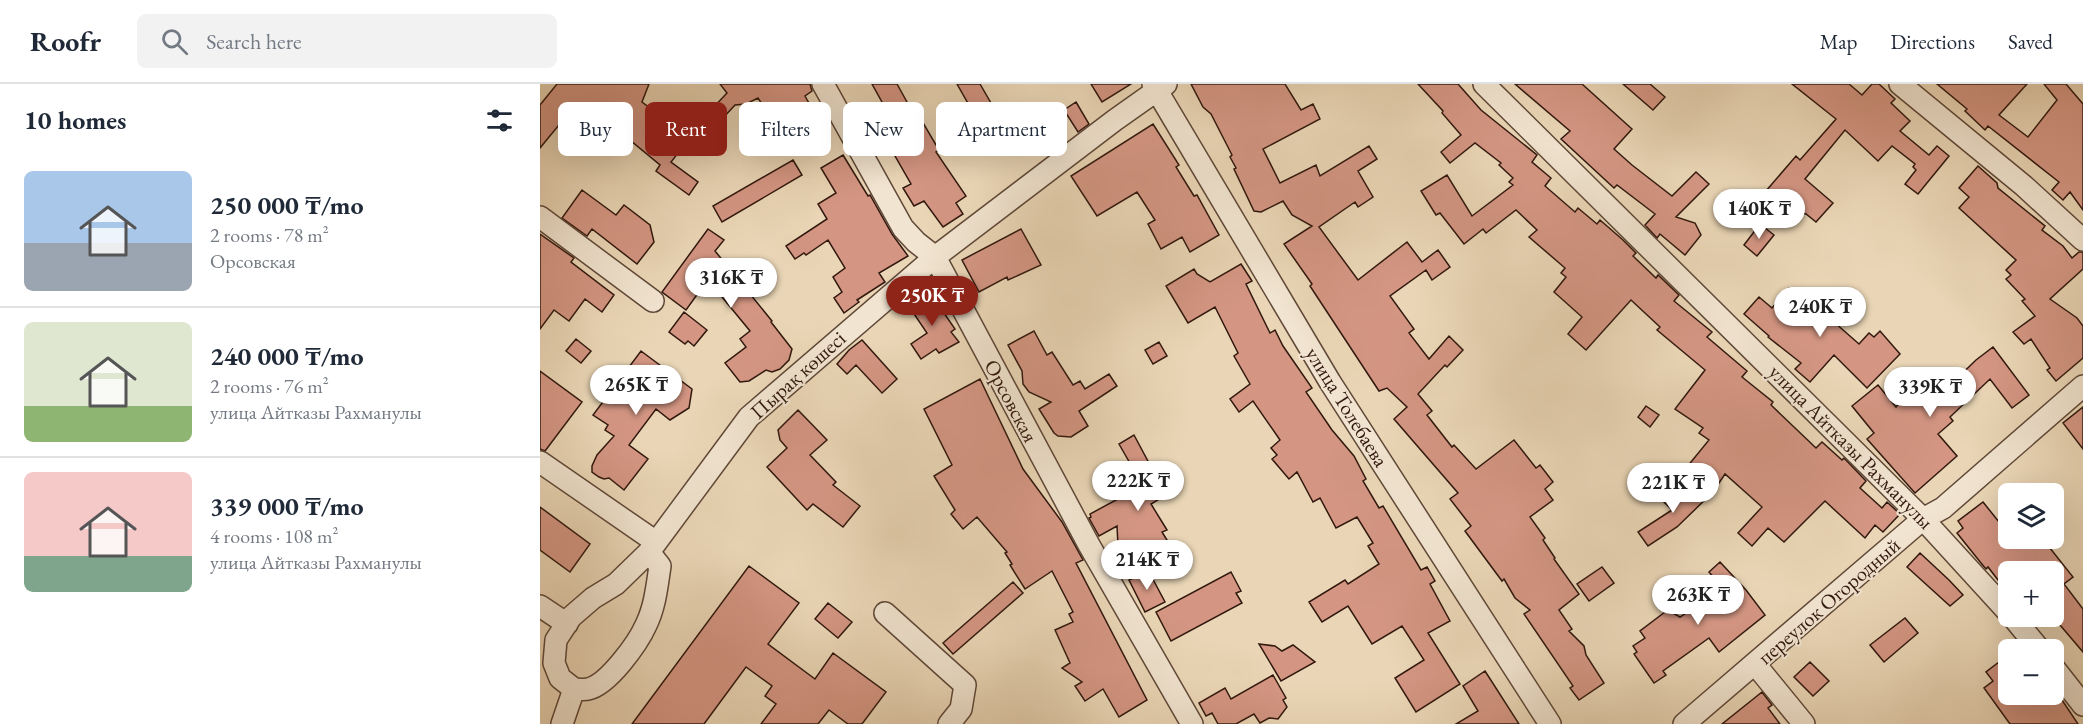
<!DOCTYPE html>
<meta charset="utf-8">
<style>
:root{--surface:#fff;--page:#f2f2f3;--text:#1f2937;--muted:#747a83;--line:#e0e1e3;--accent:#8f2418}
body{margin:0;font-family:"EB Garamond",serif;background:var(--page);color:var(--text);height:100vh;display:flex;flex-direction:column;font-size:22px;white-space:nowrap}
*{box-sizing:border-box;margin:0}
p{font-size:20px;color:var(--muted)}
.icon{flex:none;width:33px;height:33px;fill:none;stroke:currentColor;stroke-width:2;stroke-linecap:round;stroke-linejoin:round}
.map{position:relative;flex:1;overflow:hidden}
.sheet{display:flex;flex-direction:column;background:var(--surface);width:540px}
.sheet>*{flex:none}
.guide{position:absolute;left:18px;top:18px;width:570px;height:54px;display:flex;gap:12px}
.buttons{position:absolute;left:1458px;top:399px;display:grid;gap:12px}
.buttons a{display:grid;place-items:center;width:66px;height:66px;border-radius:9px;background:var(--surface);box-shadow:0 6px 24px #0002;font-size:30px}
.price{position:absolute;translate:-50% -51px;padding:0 14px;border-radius:21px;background:#fff;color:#222;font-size:20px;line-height:39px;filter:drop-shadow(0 2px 3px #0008)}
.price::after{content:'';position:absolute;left:50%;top:36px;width:18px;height:14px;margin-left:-9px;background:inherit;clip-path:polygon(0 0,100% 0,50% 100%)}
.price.active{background:var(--accent);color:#fff}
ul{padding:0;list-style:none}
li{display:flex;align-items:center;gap:18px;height:150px;padding:0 24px}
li+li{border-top:2px solid var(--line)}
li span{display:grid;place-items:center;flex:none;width:168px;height:120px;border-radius:9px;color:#555}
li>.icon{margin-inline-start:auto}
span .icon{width:72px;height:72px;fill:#fffc;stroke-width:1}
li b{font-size:26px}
h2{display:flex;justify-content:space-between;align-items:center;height:72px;padding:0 24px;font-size:26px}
.chip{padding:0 21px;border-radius:9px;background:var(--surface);box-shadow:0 6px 24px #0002;font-size:21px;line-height:54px}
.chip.active{background:var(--accent);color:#fff}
header{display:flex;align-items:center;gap:36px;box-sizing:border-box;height:84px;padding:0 30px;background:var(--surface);border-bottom:2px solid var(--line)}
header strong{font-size:28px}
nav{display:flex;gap:33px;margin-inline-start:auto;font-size:21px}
.search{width:420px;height:54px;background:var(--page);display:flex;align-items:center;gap:15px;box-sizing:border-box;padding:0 21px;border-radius:9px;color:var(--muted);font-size:22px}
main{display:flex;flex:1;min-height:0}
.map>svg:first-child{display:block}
.building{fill:#d49683;stroke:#31180e;stroke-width:1.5}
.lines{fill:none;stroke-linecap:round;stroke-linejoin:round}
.minor-casing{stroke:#5f4838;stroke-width:24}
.minor{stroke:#f1e4d0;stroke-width:21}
.labels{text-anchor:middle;stroke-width:4.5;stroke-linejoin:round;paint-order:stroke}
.street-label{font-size:21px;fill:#31180e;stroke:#f1e4d0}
</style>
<header>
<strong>Roofr</strong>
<div class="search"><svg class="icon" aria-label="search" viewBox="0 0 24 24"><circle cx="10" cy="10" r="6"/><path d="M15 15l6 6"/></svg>Search here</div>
<nav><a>Map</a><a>Directions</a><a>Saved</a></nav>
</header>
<main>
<section class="sheet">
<h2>10 homes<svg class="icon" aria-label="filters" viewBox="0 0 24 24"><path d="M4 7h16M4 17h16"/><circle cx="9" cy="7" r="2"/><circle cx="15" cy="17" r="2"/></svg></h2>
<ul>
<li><span style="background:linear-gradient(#a9c7e8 60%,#9aa5b1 0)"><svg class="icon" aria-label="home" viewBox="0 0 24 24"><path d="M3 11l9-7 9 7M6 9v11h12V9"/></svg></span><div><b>250 000 ₸/mo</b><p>2 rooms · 78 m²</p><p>Орсовская</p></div></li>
<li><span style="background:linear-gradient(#dfe7d0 70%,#8fb573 0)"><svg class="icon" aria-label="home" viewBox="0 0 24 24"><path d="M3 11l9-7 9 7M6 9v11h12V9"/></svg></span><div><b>240 000 ₸/mo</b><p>2 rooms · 76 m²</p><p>улица Айтказы Рахманулы</p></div></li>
<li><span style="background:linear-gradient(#f6c9c9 70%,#7fa58c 0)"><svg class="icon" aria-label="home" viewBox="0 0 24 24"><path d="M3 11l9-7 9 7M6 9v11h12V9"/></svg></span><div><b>339 000 ₸/mo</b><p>4 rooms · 108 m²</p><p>улица Айтказы Рахманулы</p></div></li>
</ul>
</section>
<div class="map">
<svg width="1543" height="640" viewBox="0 0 1543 640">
<rect width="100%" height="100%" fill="#ead6b6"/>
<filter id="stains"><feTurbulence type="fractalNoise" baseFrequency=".00333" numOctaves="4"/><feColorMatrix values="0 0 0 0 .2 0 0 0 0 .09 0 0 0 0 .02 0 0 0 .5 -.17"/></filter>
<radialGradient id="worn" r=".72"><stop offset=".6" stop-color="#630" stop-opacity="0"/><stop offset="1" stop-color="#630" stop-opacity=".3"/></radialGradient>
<path class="building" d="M17,0H109L102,18L144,50L140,55L146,59L131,78L158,98L149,111L116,87L120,81L62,33L59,37L37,19L0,64V21Z
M180,0H270L272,7L265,12L280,39L260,50L251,44L242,27L231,34L218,14L206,20L195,21L183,34L172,25L187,9Z
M332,0H357L372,27L375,25L399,66L396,68L426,112L416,119L423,130L403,143L384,117L374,122L363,104L371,100L351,65L356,62L345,42L353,38Z
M417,0H440L459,33L444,42L446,45L428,56L418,39L434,30Z
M551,0H591L562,18Z
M651,0H745L761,26L773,20L780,35L723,65L740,99L776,81L780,92L829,62L837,75L818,87L833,113L818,123L815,118L779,143L818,196L867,158L882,178L898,166L910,183L892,196L886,186L850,212L874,245L869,249L889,275L909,252L923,266L907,283L905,281L878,310L892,327L887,331L912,363L914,361L936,385L974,356L996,384L1000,381L1013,398L1005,405L1013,416L990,433L1005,454L1003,456L1015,474L1014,475L1039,510L1019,526L1032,545L1029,547L1044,562L1046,571L1064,599L1039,616L1030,604L1033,602L984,530L990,526L975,514L964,495L962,497L925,447L931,442L910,415L918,409L854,335L867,323L847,304L839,307L770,202L772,200L744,160L772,142L752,131L743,117L721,128L714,127L694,85L696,84L690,73L692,71L671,30L663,23Z
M878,0H918L941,26L997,71L992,78L1011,94L1005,102L1035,128L1038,124L1057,140L1060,136L1083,156L1096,169L1093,172L1116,194L1118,191L1139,211L1134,217L1172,248L1167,253L1207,287L1202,293L1233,318L1231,321L1276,364L1282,358L1302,376L1304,374L1326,397L1320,404L1342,424L1347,418L1360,430L1343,448L1335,441L1325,454L1285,417L1244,458L1228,444L1212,462L1198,449L1222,423L1185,390L1179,399L1170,401L1147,383L1169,356L1159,349L1163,344L1135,325L1165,286L1117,246L1120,243L1091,216L1046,266L1028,250L1042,233L1014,208L1026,193L1021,189L1025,184L989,153L997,146L976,126L946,149L943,145L924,160L900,129L896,131L881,107L907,91L932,132L973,101L969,98L973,94L959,81L961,79L935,59L910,79L901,68L921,51L902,29L903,27Z
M975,0H1042L1092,45L1074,65L1092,81L1132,112L1156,88L1169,100L1136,133L1155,139L1161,151L1145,171L1120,150L1117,154L1105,141L1115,130L1077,101L1074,104L1021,55L1030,47Z
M1083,0H1110L1125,13L1113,26Z
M1252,0H1309L1322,11L1332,0H1339L1355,15L1351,19L1370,37L1360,47L1389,71L1397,62L1409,72L1378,110L1365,100L1376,86L1373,83L1375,80L1352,62L1338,77L1305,46L1265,95L1293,119L1276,138L1266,130L1249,126L1226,107L1256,72L1260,76L1296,35Z
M1397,0H1487L1459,31L1488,53L1517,16L1504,0H1526L1543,20V126L1530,108L1523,116L1512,106L1519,98L1448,42L1445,46L1425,27L1427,25Z
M536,18L549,40L538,48L524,26Z
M613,40L639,81L636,83L654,112L657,111L679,151L650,168L642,153L621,165L608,140L615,136L597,108L557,132L531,92Z
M303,71L328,112L330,111L352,150L368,172L339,189L345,198L317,216L319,218L304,229L294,214L302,208L293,193L305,184L288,156L266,171L264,169L255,175L246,162L287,135L278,120L296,109L281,84Z
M253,76L262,91L182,138L173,122Z
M1438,82L1457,99L1458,104L1505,142L1502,146L1523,162L1532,174L1539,168H1543V185L1510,215L1537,234L1543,242V274L1516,297L1507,286L1510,284L1491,255L1484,260L1473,248L1495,232L1482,217L1485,215L1466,195L1471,191L1466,186L1476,176L1419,124L1429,113L1419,104Z
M42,106L76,131L84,121L110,141L114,158L97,180L52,145L47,152L22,134Z
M1220,140L1234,151L1217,172L1204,161Z
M168,145L184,156L175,167L232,237L231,238L252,265L249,276L240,285L232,288L226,286L209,297L200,298L185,279L206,263L200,255L210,247L173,202L168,206L164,201L146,226L122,208Z
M481,145L501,181L468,196L467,193L439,208L422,176Z
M0,150L34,174L31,178L74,211L62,228L45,215L29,237L14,226L0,245Z
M701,180L712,197L706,200L730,249L735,246L743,262L772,304L766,308L792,346L814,372L826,395L823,397L839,424L843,422L881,486L887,483L895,497L890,500L910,537L888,549L920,600L876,628L855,594L884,576L862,542L832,560L808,522L782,538L769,518L805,496L808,500L839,480L828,462L833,459L817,433L796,444L780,414L773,418L757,388L749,395L732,375L737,371L731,364L740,356L713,317L699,328L690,315L710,300L694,272L698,269L675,223L648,239L626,202L654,185L657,190L670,198Z
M1249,204L1256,210L1261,204L1297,234L1294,238L1319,260L1329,249L1334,253L1340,247L1360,270L1327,304L1294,271L1270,298L1255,285L1261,279L1228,253L1229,252L1204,230L1219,213L1232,224Z
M389,207L415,245L411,248L419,258L399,269L396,265L381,275L371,260L387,249L368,221Z
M144,228L167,246L154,262L148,257L145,260L129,248Z
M494,247L507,271L512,268L533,301L540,297L545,305L569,290L577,302L539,327L548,342L531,353L518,352L514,349L499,325L511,318L489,308L483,300L482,287L468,261Z
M36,255L51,267L41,279L26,267Z
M322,256L357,295L342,309L316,281L307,290L297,280L309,266Z
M619,258L627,272L613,280L605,266Z
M1453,263L1489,311L1472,324L1450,295L1410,333L1413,337L1398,350L1417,372L1375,409L1327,355L1334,349L1312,322L1338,301L1356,323L1376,299L1381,303L1388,295L1403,308L1436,276Z
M101,267L152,305L149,324L130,336L116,325L89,361L108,375L84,406L69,394L64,395L59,393L52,388V382L57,371L74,352L65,346L68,341L53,331Z
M0,287L42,318L5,367L0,365Z
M440,295L483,385L522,438L543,476L536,479L607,616L579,633L563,605L545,617L535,602L542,598L522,584L530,579L515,546L533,538L529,530L533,528L512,487L485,505L470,481L472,480L465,469L467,468L437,433L423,445L411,430L415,426L394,392L412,381L384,325Z
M1106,322L1119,331L1110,343L1098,333Z
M1543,323V365L1523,339Z
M258,326L287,356L270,371L296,398L293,401L320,422L303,443L273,420L267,426L227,383L247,364L240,356L238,346Z
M594,351L609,379L612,378L631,408L611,420L627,446L622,448L635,469L608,486L578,462L577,442L559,452L549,434L551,433L550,430L589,409V392L595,388L579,360Z
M1132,402L1146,417L1168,402L1173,408L1137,443L1108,462L1098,448L1132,426L1120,414Z
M1443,418L1459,438L1462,436L1468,444V454H1502L1533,493L1524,500L1543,525V568L1514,534V488H1474L1468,481V509L1448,483L1446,485L1441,479L1417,449L1423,444L1418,437Z
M0,423L50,460L30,488L0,466Z
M1380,469L1409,496L1423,511L1410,522L1367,483Z
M1180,478L1206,506L1225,531L1179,568L1169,554L1123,587L1126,591L1114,599L1094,570L1097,568L1093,562L1105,554L1100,547L1125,528L1133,529L1140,533L1183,504L1169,488Z
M209,482L259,519L228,560L275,595L293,569L346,608L322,640H308L289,626L278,640H221L236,620L225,612L232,602L206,583L164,640H92Z
M1062,483L1074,499L1049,517L1037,500Z
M608,486L625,518L605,528L589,496Z
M691,488L701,507L696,509L702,519L631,557L616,528Z
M473,498L483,509L413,570L403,559Z
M288,519L312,538L298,554L275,535Z
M1365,534L1378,549L1344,578L1330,561Z
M719,560L735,562L742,567L753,561L775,578L741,597Z
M1270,578L1289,597L1273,612L1254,593Z
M1459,578L1465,587L1468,584V610H1518L1538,640H1470L1444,604L1453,597L1446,588Z
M945,587L979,640H916L938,627L923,602Z
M733,591L746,614L743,616L747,623L738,635L729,634L720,639L714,630L696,640H678L672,629L666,632L659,619L685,604L691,615Z
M1222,608L1232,621L1228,624L1240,640H1182Z"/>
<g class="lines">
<defs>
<path id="minor" d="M283,0L363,144L376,158L395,173L549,461L652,640
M613,0L790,298L1010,640
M944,0L1383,435L1468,528
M1360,0L1484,102L1543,156
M0,133L113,217
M0,378L116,458
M0,522L27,540
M345,529L425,601L421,625L409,640
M1472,532L1500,566
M1215,580L1264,640
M1514,584L1543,621
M34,605C38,605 44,606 48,605C68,601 98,559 106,541C115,523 117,502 120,482L109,468
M22,640L34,605L20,594L14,579L16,556L31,533L53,514L76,500L109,468L209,333L395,173L575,36L626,0
M1144,640L1383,435L1403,424L1543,302"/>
</defs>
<use href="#minor" class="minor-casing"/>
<use href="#minor" class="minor"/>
</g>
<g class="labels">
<g class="street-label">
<text transform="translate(258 291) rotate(-42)" y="7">Пырақ көшесі</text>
<text transform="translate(471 317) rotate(62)" y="7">Орсовская</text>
<text transform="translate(807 323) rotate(58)" y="7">улица Толебаева</text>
<text transform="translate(1311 363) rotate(45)" y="7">улица Айтказы Рахманулы</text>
<text transform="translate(1289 517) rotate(-41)" y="7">переулок Огородный</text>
</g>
</g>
<rect width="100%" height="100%" filter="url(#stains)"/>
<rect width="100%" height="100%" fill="url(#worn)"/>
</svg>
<div class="buttons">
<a><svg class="icon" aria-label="layers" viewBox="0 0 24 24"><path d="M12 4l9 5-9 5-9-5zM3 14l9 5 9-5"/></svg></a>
<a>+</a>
<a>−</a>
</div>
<b class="price" style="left:1219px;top:156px">140K ₸</b>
<b class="price" style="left:191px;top:225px">316K ₸</b>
<b class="price active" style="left:392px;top:243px">250K ₸</b>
<b class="price" style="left:1280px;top:254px">240K ₸</b>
<b class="price" style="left:96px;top:332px">265K ₸</b>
<b class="price" style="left:1390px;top:334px">339K ₸</b>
<b class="price" style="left:598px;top:428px">222K ₸</b>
<b class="price" style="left:1133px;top:430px">221K ₸</b>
<b class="price" style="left:607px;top:507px">214K ₸</b>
<b class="price" style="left:1158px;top:542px">263K ₸</b>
<div class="guide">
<a class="chip">Buy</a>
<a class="chip active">Rent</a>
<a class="chip">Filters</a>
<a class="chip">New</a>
<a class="chip">Apartment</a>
</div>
</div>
</main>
